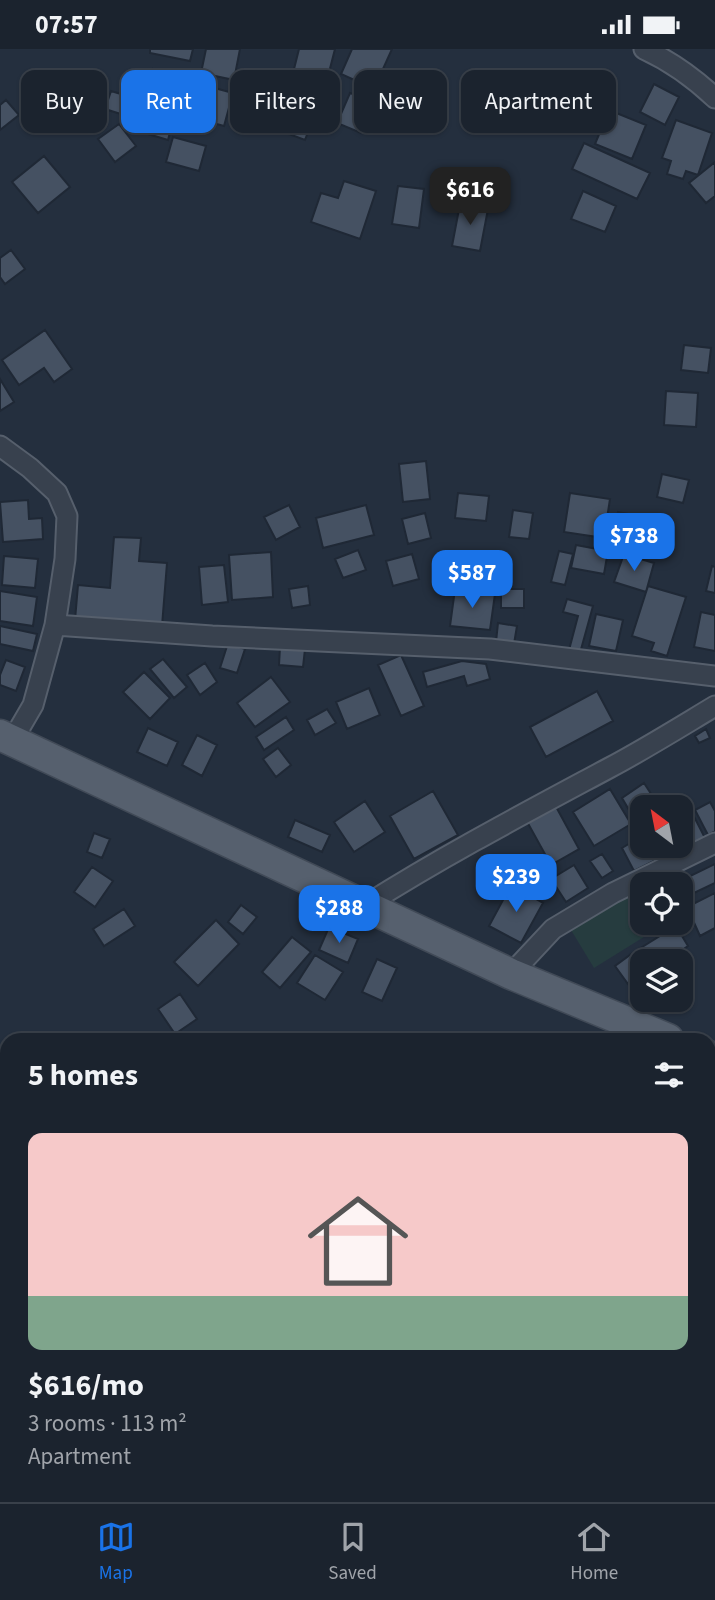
<!DOCTYPE html>
<meta charset="utf-8">
<style>
:root{--surface:#1b232e;--page:#242b36;--text:#f1f3f6;--muted:#a0a4aa;--line:#39404a;--accent:#1a73e8}
body{margin:0;font-family:"Source Sans 3",sans-serif;background:var(--page);color:var(--text);height:100vh;display:flex;flex-direction:column;font-size:26px;white-space:nowrap}
*{box-sizing:border-box;margin:0}
p{font-size:23px;color:var(--muted)}
.icon{flex:none;width:38px;height:38px;fill:none;stroke:currentColor;stroke-width:2;stroke-linecap:round;stroke-linejoin:round}
.map{position:relative;flex:1;overflow:hidden}
.panel{position:absolute;left:0px;top:984px;width:716px;height:471px;display:flex;flex-direction:column;background:var(--surface);border-radius:21px 21px 0 0;box-shadow:0 2px 5px #0004,0 0 0 2px var(--line)}
.panel>*{flex:none}
.top-card{position:absolute;left:21px;top:21px;width:674px;height:63px;display:flex;gap:14px}
.needle{width:46px;rotate:328deg}
.controls{position:absolute;left:630px;top:746px;display:grid;gap:14px}
.controls a{display:grid;place-items:center;width:63px;height:63px;border-radius:14px;background:var(--surface);box-shadow:0 2px 5px #0004,0 0 0 2px var(--line);font-size:35px}
.price{position:absolute;translate:-50% -60px;padding:0 16px;border-radius:14px;background:var(--accent);color:#fff;font-size:23px;line-height:46px;filter:drop-shadow(0 2px 4px #0008)}
.price::after{content:'';position:absolute;left:50%;top:42px;width:21px;height:16px;margin-left:-10px;background:inherit;clip-path:polygon(0 0,100% 0,50% 100%)}
.price.active{background:#222;color:#fff}
ul{padding:0;list-style:none}
li{display:grid;align-content:center;gap:14px;height:371px;padding:0 28px}
li span{display:grid;place-items:center;height:217px;border-radius:14px;color:#555}
li>.icon{margin-inline-start:auto}
span .icon{width:126px;height:126px;fill:#fffc;stroke-width:1}
li b{font-size:30px}
h2{display:flex;justify-content:space-between;align-items:center;height:84px;padding:0 28px;font-size:30px}
.chip{padding:0 24px;border-radius:14px;background:var(--surface);box-shadow:0 2px 5px #0004,0 0 0 2px var(--line);font-size:24px;line-height:63px}
.chip.active{background:var(--accent);color:#fff}
.status{display:flex;justify-content:space-between;align-items:center;height:49px;padding:0 35px;background:var(--surface);direction:ltr}
.status svg{height:19px;fill:currentColor}
.menu{display:flex;justify-content:space-around;align-items:center;height:98px;border-top:2px solid var(--line);background:var(--surface);font-size:19px;color:var(--muted)}
.menu a{display:grid;justify-items:center;gap:4px}
.menu .active{color:var(--accent)}
.map>svg:first-child{display:block}
.green{fill:#263c3f}
.building{fill:#455162;stroke:#1f2835;stroke-width:2}
.lines{fill:none;stroke-linecap:round;stroke-linejoin:round}
.street-casing{stroke:#565f6c;stroke-width:23}
.primary-casing{stroke:#414a57;stroke-width:33}
.street{stroke:#38414e;stroke-width:19}
.primary{stroke:#56606e;stroke-width:30}
</style>
<div class="status"><b>07:57</b><svg viewBox="0 0 49 12"><path d="M0 12V9h3v3zM5 12V6h3v6zM10 12V3h3v9zM15 12V0h3v12zM26 1h20v11H26zM47 4h2v5h-2z"/></svg></div>
<div class="map">
<svg width="715" height="1453" viewBox="0 0 715 1453">
<rect width="100%" height="100%" fill="#242f3e"/>
<path class="green" d="M642,838V873H668L594,919L571,881Z"/>
<path class="building" d="M150,0H193L190,12L150,4Z
M206,0H240L234,31L201,24Z
M299,0H335L324,43L290,36Z
M352,0H392L374,40L341,25Z
M153,20L174,30L160,61L139,51Z
M47,29L61,45L42,62L27,47Z
M196,34L233,44L224,77L187,67Z
M654,35L679,48L665,76L640,63Z
M524,40L548,51L534,84L509,74Z
M111,42L134,49L127,67L105,60Z
M350,44L375,53L361,84L337,74Z
M292,46L318,56L305,91L278,81Z
M240,47L263,52L258,75L235,69Z
M6,51L19,66L0,81V56Z
M609,61L646,76L632,110L595,95Z
M143,63L173,72L168,91L138,82Z
M676,71L712,84L698,126L686,122L683,130L667,125L671,112L662,109Z
M119,75L136,97L115,113L98,90Z
M173,88L206,97L199,122L166,113Z
M584,94L650,124L637,150L572,120Z
M44,107L70,138L38,164L12,133Z
M715,113V147L706,154L689,134Z
M344,132L376,142L360,190L311,173L321,144L338,149Z
M398,137L424,140L419,179L392,175Z
M583,142L616,157L605,183L571,170Z
M460,155L488,160L480,202L452,197Z
M11,201L25,220L5,235L0,228V209Z
M45,281L72,320L54,333L44,319L19,336L2,311Z
M684,296L711,299L708,324L681,321Z
M0,330L14,353L0,362Z
M666,342L698,344L696,378L664,376Z
M426,412L430,450L403,453L399,415Z
M662,425L689,431L683,454L657,448Z
M458,444L489,447L486,472L455,469Z
M570,444L610,450L604,489L564,483Z
M28,451L29,470L42,469L43,490L3,493L0,453Z
M289,456L300,478L276,491L264,468Z
M366,456L374,486L323,499L316,469Z
M513,461L533,464L529,490L509,488Z
M618,463L633,466L628,487L613,484Z
M425,464L431,489L408,495L402,470Z
M644,471L659,477L651,494L636,488Z
M114,488L141,489L139,512L167,514L162,577L75,571L78,536L110,539Z
M576,496L608,502L604,525L571,519Z
M358,501L366,521L343,529L335,510Z
M559,502L573,505L565,536L551,533Z
M271,503L273,548L232,551L229,506Z
M412,505L419,530L393,537L386,512Z
M624,505L654,514L646,543L614,533Z
M4,507L38,510L35,539L2,536Z
M224,516L228,553L202,556L199,518Z
M712,517L715,518V544L706,542Z
M308,537L310,556L292,559L289,540Z
M648,537L686,548L667,607L651,602L654,594L632,587Z
M455,540L495,545L490,581L450,577Z
M501,540H524V559H501Z
M0,542L37,548L33,577L0,572Z
M567,550L593,557L580,604L569,601L578,567L563,563Z
M701,563L715,566V602L694,598Z
M596,565L623,571L616,602L589,597Z
M498,574L517,577L514,595L496,593Z
M0,577L37,585L33,602L0,595Z
M228,594L245,600L237,624L220,619Z
M280,598L305,600L303,618L279,616Z
M401,606L424,657L401,667L378,616Z
M163,610L187,638L174,649L150,620Z
M6,611L25,618L16,642L0,636V626Z
M462,612L486,615L490,630L467,637L464,627L427,638L423,623Z
M205,614L217,633L200,646L187,626Z
M144,623L170,649L150,670L123,643Z
M271,628L290,653L255,678L237,654Z
M369,639L380,666L347,680L336,653Z
M597,642L613,672L546,708L530,678Z
M327,660L336,674L315,686L307,671Z
M286,668L294,681L264,701L256,688Z
M148,679L178,693L167,717L137,703Z
M706,680L710,689L699,694L695,687Z
M197,686L217,696L202,727L182,716Z
M278,699L291,716L276,728L263,710Z
M644,734L655,751L632,766L622,749Z
M610,740L631,775L594,797L573,763Z
M433,742L458,786L414,810L390,767Z
M685,750L705,789L676,804L672,796H681V758H669Z
M365,752L385,783L354,803L334,773Z
M710,753L715,762V782L708,786L695,761Z
M554,754L579,800L551,816L525,769Z
M295,771L330,786L322,803L288,788Z
M94,784L110,790L102,809L87,803Z
M642,787V796H656L662,808L634,822L622,799Z
M602,805L613,822L602,829L590,812Z
M715,815V834L694,844L686,829Z
M574,816L588,839L566,853L551,830Z
M92,818L113,832L95,858L74,843Z
M511,836L543,854L521,894L489,877Z
M715,844V879L700,887L687,858Z
M241,856L257,868L243,885L228,873Z
M124,860L135,877L104,897L93,880Z
M216,871L239,895L198,937L174,913Z
M676,877L688,897L666,912H647L639,900Z
M329,878L358,890L348,914L319,901Z
M292,888L311,903L280,939L262,923Z
M634,903L642,914V925L628,935L615,917Z
M315,906L343,923L325,951L297,934Z
M377,910L397,919L382,952L362,943Z
M180,945L197,970L175,985L158,960Z
M709,1082L715,1086V1131L709,1140Z"/>
<g class="lines">
<defs>
<path id="street" d="M644,0C670,12 694,29 715,49
M0,397L30,419L57,444L67,467L65,510L55,576L33,656L12,692
M55,576L212,587L490,600L715,627
M366,856C445,806 527,763 609,719C645,700 680,678 715,657
M511,925L553,880L613,844L715,794
M447,1447L451,1453"/>
<path id="primary" d="M0,686L511,925L668,990
M709,1007L715,1010"/>
</defs>
<use href="#street" class="street-casing"/>
<use href="#primary" class="primary-casing"/>
<use href="#street" class="street"/>
<use href="#primary" class="primary"/>
</g>
</svg>
<div class="controls">
<a><svg class="needle" viewBox="-14 -14 28 28"><path d="M0-13l5 13h-10z" fill="#e53935"/><path d="M0 13l5-13h-10z" fill="#a0a4aa"/></svg></a>
<a><svg class="icon" aria-label="locate" viewBox="0 0 24 24"><circle cx="12" cy="12" r="6"/><path d="M12 2v4M12 18v4M2 12h4M18 12h4"/></svg></a>
<a><svg class="icon" aria-label="layers" viewBox="0 0 24 24"><path d="M12 4l9 5-9 5-9-5zM3 14l9 5 9-5"/></svg></a>
</div>
<b class="price active" style="left:470px;top:178px">$616</b>
<b class="price" style="left:634px;top:524px">$738</b>
<b class="price" style="left:472px;top:561px">$587</b>
<b class="price" style="left:516px;top:865px">$239</b>
<b class="price" style="left:339px;top:896px">$288</b>
<div class="top-card">
<a class="chip">Buy</a>
<a class="chip active">Rent</a>
<a class="chip">Filters</a>
<a class="chip">New</a>
<a class="chip">Apartment</a>
</div>
<section class="panel">
<h2>5 homes<svg class="icon" aria-label="filters" viewBox="0 0 24 24"><path d="M4 7h16M4 17h16"/><circle cx="9" cy="7" r="2"/><circle cx="15" cy="17" r="2"/></svg></h2>
<ul>
<li><span style="background:linear-gradient(#f6c9c9 75%,#7fa58c 0)"><svg class="icon" aria-label="home" viewBox="0 0 24 24"><path d="M3 11l9-7 9 7M6 9v11h12V9"/></svg></span><div><b>$616/mo</b><p>3 rooms · 113 m²</p><p>Apartment</p></div></li>
</ul>
</section>
</div>
<nav class="menu">
<a class="active"><svg class="icon" aria-label="map" viewBox="0 0 24 24"><path d="M3 6l6-2 6 2 6-2v14l-6 2-6-2-6 2zM9 4v14M15 6v14"/></svg>Map</a>
<a><svg class="icon" aria-label="saved" viewBox="0 0 24 24"><path d="M7 4h10v16l-5-4-5 4z"/></svg>Saved</a>
<a><svg class="icon" aria-label="home" viewBox="0 0 24 24"><path d="M3 11l9-7 9 7M6 9v11h12V9"/></svg>Home</a>
</nav>
